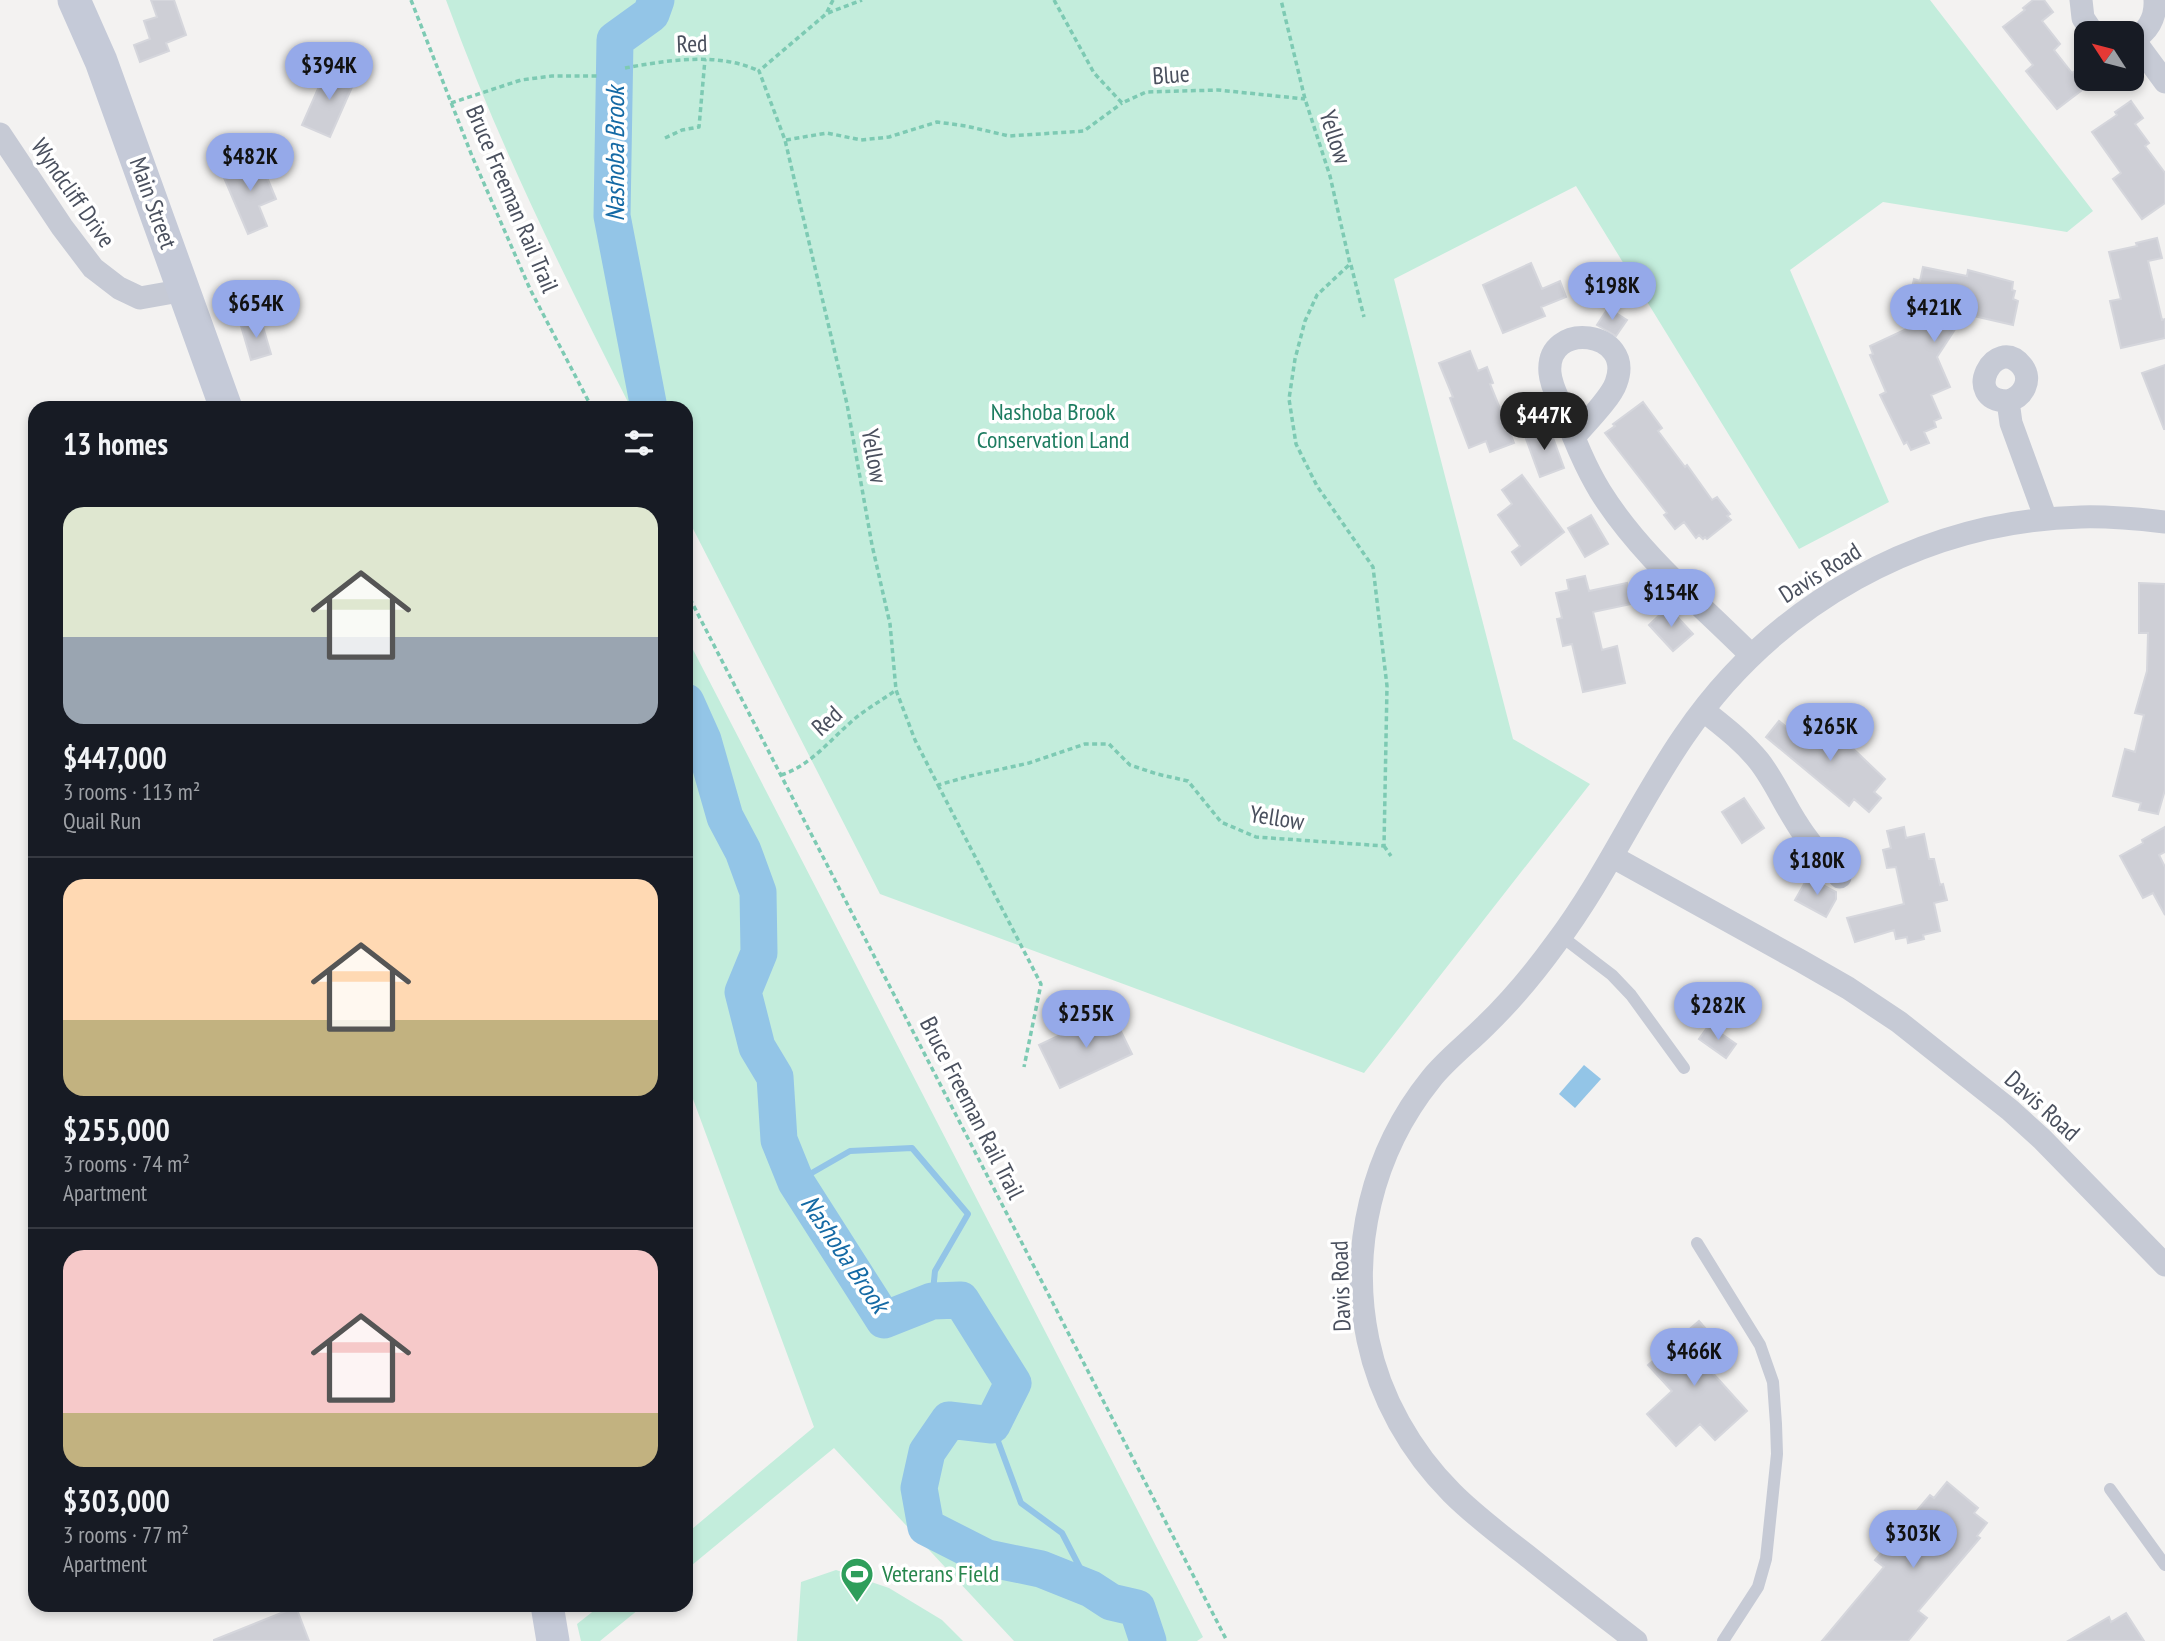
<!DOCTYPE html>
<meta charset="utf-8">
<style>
:root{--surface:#171b24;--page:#20242c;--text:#f1f3f6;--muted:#9ea1a6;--line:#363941;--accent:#95a9e9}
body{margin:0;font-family:"PT Sans Narrow",sans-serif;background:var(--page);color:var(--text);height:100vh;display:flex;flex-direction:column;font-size:26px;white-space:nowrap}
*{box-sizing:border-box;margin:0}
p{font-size:23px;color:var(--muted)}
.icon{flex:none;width:38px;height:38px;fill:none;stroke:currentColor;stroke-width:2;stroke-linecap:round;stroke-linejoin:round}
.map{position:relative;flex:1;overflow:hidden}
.panel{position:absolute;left:28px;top:401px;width:665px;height:1211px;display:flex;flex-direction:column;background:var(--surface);border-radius:21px;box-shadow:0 4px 10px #0003}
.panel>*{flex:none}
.needle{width:46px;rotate:306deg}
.fabs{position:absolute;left:2074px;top:21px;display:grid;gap:14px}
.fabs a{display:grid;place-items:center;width:70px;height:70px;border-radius:14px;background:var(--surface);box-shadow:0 4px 10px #0003;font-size:35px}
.price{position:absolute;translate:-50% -60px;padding:0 16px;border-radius:24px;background:var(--accent);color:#111;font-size:23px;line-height:46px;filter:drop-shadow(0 2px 4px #0008)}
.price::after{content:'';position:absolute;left:50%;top:42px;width:21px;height:16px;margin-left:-10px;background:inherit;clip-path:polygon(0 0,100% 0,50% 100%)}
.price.on{background:#222;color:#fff}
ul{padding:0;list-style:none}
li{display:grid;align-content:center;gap:14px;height:371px;padding:0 35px}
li+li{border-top:2px solid var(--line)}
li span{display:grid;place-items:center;height:217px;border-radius:21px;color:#555}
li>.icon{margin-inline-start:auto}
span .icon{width:126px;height:126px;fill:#fffc;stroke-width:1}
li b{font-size:30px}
h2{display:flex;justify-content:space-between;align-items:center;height:84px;padding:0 35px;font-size:30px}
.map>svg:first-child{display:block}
.green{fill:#c3eddc}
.water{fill:#93c5e7}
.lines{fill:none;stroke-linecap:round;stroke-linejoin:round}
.stream{stroke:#93c5e7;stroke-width:6}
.river{stroke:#93c5e7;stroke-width:37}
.building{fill:#cecfd6;stroke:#d5d6dc;stroke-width:2}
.path{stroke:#7dcab3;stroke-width:3.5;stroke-dasharray:5 3.5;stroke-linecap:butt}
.lane{stroke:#c6cad5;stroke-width:12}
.street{stroke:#c6cad5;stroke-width:23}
.secondary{stroke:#c5cad8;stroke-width:33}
.labels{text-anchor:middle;stroke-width:7;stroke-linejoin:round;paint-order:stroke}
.street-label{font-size:24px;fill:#4a505e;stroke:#fff}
.park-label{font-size:24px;fill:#1d7c60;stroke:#fff}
.leisure-label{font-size:24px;fill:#27864d;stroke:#fff;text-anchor:start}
.water-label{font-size:26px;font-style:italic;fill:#156aa5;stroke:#fff}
</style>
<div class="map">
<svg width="2165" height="1641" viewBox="0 0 2165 1641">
<rect width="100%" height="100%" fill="#f3f2f1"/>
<path class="green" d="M446,0H1930L2093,211L2067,232L1883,202L1790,270L1889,502L1799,549L1576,186L1394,279L1513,739L1590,784L1364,1073L880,894L686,515V408H631C563,274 497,141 446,0Z
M686,636L1203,1637L1197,1641H1014L834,1448L686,1570V1534L814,1427L686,1080Z
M836,1570L889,1588L942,1620L963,1641H797L801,1582Z
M601,1605H644L600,1641H581L577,1624Z"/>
<path class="water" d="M1584,1065L1601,1079L1575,1108L1559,1094Z"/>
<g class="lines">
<path class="stream" d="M796,1182L850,1151L912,1148L968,1214L935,1271L932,1301
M992,1425L1021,1503L1062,1533L1091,1589"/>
<path class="river" d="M649,408L612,216L615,40L651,14L656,0
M686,702L703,740L725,817L743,851L758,892L759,953L743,992L757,1047L775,1077L779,1140L796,1182L884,1320L932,1301L961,1300L1013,1383L992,1425L949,1420L927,1452L919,1488L926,1527L987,1558L1041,1569L1091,1589L1111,1602L1137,1608L1148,1641"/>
</g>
<path class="building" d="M151,0H174L186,35L166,43L169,51L140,62L134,45L150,39L144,21L157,17Z
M2033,0H2044L2053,12L2042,21L2060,44L2054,50L2072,73L2086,63V87L2057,109L2026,71L2033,65L2003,27L2025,10L2023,8Z
M328,66L356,78L330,137L302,125Z
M2131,101L2143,118L2135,124L2149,143L2145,146L2165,173V203L2142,219L2113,179L2121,173L2092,132L2117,115L2115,112Z
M259,158L276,199L259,206L267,226L248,234L222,173Z
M2157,238L2162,258L2148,261L2162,320L2165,319V338L2121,348L2110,301L2121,299L2109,252L2137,246L2136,243Z
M1531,263L1542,289L1560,281L1566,297L1541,307L1545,316L1503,333L1483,285Z
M1923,267L1967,276L1968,270L2013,282L2012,290L2015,291L2013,299L2018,301L2013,325L1965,314L1937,357L1950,387L1931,395L1941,418L1934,421L1936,427L1924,432L1929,443L1911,450L1907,442L1904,444L1880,395L1886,392L1870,355L1873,354L1870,346L1911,327L1917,298L1910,296L1914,279L1920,281Z
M1608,308L1627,320L1616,336L1597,325Z
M261,320L271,354L251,360L241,326Z
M1470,351L1478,371L1487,367L1493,383L1490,384L1514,443L1490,452L1486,441L1469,448L1450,398L1453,397L1439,363Z
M2165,365V429H2164L2142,373Z
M1643,402L1662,428L1658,431L1685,467L1687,465L1712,500L1717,497L1730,514L1727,516L1731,520L1707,539L1705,537L1703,539L1699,535L1696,538L1684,522L1675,529L1664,515L1667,513L1605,433L1615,426L1613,424Z
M1549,427L1564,468L1540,477L1525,436Z
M1522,475L1564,532L1521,565L1512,552L1520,546L1498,515L1512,504L1502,490Z
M1591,515L1608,544L1585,557L1568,528Z
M1585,576L1589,591L1627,583L1631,604L1593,612L1602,650L1617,646L1625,683L1583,692L1572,644L1563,646L1557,619L1562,618L1556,593L1569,590L1567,580Z
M2139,583L2165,584V790L2158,814L2139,810L2141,803L2113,796L2125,749L2135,752L2144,715L2135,713L2147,671L2148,633H2139Z
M1668,607L1693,634L1673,651L1649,625Z
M1814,720L1843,745L1846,742L1885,779L1874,792L1881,798L1869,812L1854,799L1849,806L1766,737L1779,721L1790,730L1794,726L1803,733Z
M1744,798L1764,828L1742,843L1722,812Z
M1904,827L1906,838L1924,834L1929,859H1934L1940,885L1943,884L1947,900L1934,903L1940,931L1923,935L1924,939L1908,943L1907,937L1896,939L1894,930L1855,942L1847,918L1904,904L1896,867L1887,868L1883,850L1891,848L1887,831Z
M2165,827V852L2159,855L2165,867V915L2153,893L2143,898L2120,856L2143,843L2142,840Z
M1808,877L1836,892V899L1826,917L1795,900Z
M1111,1011L1132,1054L1060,1088L1039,1045Z
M1709,1025L1736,1044L1726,1058L1699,1039Z
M1699,1321L1728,1355L1710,1370L1747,1411L1715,1440L1700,1424L1676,1446L1647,1414L1672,1391L1648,1365Z
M1947,1482L1978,1508L1974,1513L1987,1523L1977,1536L1980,1538L1918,1611L1927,1618L1908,1641H1822L1884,1567L1875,1560L1930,1495L1934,1498Z
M296,1607L309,1641H214V1640Z
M2126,1613L2144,1641H2068L2109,1617L2111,1622Z"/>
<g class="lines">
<path class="path" d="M411,0L472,156L530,289L592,408
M833,0L826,14L759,71L785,140L847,404L872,545L890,624L896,690L915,740L938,785L970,776L1029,763L1085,744H1109L1130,765L1157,774L1188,781L1221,822L1256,837L1384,846L1387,686L1373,567L1317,486L1296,444L1289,399L1295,359L1305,321L1317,295L1350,264L1330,176L1305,99L1281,0
M1054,0L1094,73L1122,103L1146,92L1218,90L1305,99
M828,13L862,0
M625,68C668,60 719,52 759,71
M451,103L521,80L552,76H599
M665,138L682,130L699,127L705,59
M786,140L827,133L861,140L889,137L937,122L966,126L1009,136L1084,131L1122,103
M1351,265L1364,317
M686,591L1227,1641
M781,775C810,766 829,741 851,722C864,710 881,701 896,690
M938,785L1041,984L1024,1067
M1384,846L1391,856"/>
<path class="lane" d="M1561,936L1612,975L1631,995L1684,1068
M1697,1243L1760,1345L1773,1382L1776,1424L1777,1454L1766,1559L1758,1587L1723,1641
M2110,1489L2165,1565"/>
<path class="street" d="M2081,0L2083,18L2093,33
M2136,39L2140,48L2165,82
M2132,40C2148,32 2156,18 2155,0
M0,134L62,227L93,268L119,288L140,298L185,290
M2008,401C2023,397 2033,380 2022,366C1995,333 1960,401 2008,401L2011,423L2046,519
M1574,437C1585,424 1611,398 1616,383C1636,330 1545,319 1550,373C1551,384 1556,394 1560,403C1572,433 1583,463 1600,491C1639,554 1699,603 1751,655
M1703,710C1723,726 1743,741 1759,761C1774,780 1783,802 1796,822C1808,842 1824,860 1840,877
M1613,857L1801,961L1848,988L1899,1022L2010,1110L2042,1139L2165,1265
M1636,1641C1600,1613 1565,1586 1530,1558C1503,1537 1476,1517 1452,1493C1411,1452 1380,1398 1368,1340C1349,1249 1372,1152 1431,1079C1446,1060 1467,1044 1485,1026C1511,1001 1535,972 1556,943C1605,878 1638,803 1684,736C1774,604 1921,521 2081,517C2109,516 2138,519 2165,522"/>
<path class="secondary" d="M74,0L101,61L226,408
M547,1605L553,1641"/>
</g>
<defs>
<symbol id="stadium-pin" viewBox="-11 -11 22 30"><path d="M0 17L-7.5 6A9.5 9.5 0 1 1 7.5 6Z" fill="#2e9e5b" stroke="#fff"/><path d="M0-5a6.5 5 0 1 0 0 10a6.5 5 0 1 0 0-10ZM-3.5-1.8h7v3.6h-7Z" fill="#fff"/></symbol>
</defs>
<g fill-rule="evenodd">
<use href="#stadium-pin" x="838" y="1555" width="38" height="52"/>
</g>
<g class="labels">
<g class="street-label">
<text transform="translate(692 44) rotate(-2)" y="8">Red</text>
<text transform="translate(1171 75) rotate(-4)" y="8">Blue</text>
<text transform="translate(1335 137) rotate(72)" y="8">Yellow</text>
<text transform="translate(73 193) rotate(55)" y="8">Wyndcliff Drive</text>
<text transform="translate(512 199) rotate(67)" y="8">Bruce Freeman Rail Trail</text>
<text transform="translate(153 203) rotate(70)" y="8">Main Street</text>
<text transform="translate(874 456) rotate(80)" y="8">Yellow</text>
<text transform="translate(1820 573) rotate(-32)" y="8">Davis Road</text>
<text transform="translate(827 721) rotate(-42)" y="8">Red</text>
<text transform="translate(1277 818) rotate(9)" y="8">Yellow</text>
<text transform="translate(2042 1106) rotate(42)" y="8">Davis Road</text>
<text transform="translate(972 1108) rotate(63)" y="8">Bruce Freeman Rail Trail</text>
<text transform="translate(1341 1286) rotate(-92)" y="8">Davis Road</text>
</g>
<g class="park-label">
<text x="1053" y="420">Nashoba Brook<tspan x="1053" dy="28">Conservation Land</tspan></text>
</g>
<g class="leisure-label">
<text x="882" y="1582">Veterans Field</text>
</g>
<g class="water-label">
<text transform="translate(615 154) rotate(-90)" y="9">Nashoba Brook</text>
<text transform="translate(845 1254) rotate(56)" y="9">Nashoba Brook</text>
</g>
</g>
</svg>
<div class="fabs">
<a><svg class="needle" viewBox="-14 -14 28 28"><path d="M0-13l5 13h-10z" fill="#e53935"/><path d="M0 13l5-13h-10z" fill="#9ea1a6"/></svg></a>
</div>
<b class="price" style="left:329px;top:102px">$394K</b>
<b class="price" style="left:250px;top:193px">$482K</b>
<b class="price" style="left:1612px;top:322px">$198K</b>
<b class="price" style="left:256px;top:340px">$654K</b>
<b class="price" style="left:1934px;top:344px">$421K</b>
<b class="price on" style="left:1544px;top:452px">$447K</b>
<b class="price" style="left:1671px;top:629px">$154K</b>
<b class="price" style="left:1830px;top:763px">$265K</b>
<b class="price" style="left:1817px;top:897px">$180K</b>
<b class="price" style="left:1718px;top:1042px">$282K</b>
<b class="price" style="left:1086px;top:1050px">$255K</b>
<b class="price" style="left:1694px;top:1388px">$466K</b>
<b class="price" style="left:1913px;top:1570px">$303K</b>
<section class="panel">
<h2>13 homes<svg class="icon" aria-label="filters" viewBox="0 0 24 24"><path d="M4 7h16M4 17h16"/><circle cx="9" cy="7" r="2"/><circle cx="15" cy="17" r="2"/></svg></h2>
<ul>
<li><span style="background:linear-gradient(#dfe7d0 60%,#9aa5b1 0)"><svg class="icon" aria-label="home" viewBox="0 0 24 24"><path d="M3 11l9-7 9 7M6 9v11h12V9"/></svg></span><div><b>$447,000</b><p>3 rooms · 113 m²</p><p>Quail Run</p></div></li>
<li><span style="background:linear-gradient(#ffd9b3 65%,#c2b280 0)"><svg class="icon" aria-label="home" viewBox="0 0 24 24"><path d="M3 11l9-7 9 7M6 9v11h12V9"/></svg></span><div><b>$255,000</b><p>3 rooms · 74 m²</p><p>Apartment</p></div></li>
<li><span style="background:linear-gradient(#f6c9c9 75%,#c2b280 0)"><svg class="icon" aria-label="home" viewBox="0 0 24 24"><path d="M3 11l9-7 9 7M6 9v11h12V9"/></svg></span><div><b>$303,000</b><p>3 rooms · 77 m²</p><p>Apartment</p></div></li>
</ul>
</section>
</div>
